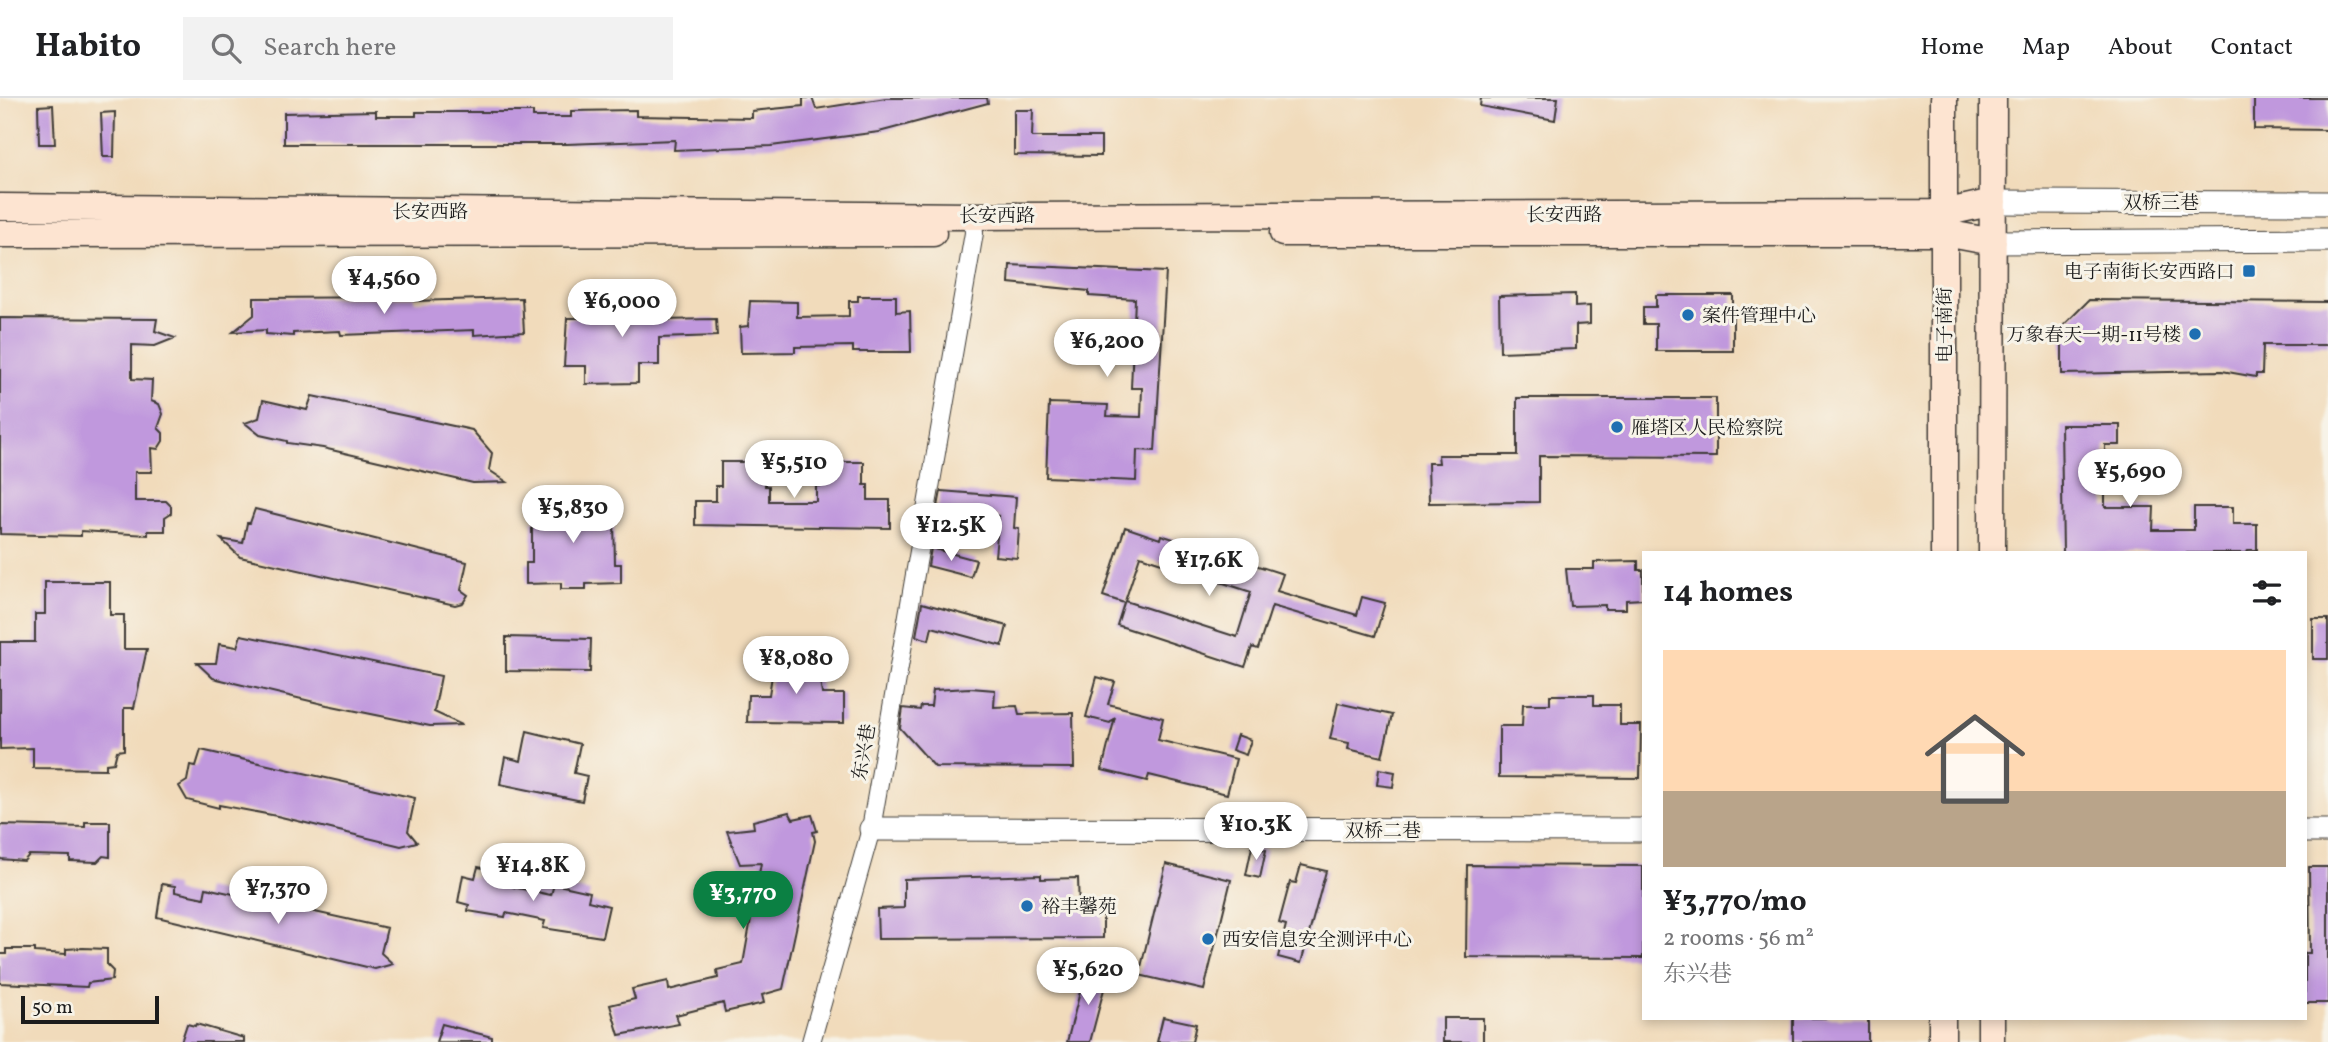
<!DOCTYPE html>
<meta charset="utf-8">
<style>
:root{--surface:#fff;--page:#f2f2f2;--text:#202124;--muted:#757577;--line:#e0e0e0;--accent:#0b8043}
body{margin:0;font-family:Vollkorn,"Noto Serif SC",serif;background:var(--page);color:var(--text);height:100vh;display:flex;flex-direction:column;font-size:26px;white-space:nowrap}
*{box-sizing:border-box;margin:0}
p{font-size:23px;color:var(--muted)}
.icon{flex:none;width:38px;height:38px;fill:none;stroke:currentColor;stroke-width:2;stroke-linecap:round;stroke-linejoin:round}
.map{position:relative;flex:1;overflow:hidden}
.sheet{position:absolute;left:1642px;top:453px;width:665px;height:469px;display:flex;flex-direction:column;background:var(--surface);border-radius:0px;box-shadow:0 4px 10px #0003}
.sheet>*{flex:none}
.scale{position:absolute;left:21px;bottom:18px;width:138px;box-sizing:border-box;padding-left:7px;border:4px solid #1c1c1c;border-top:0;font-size:19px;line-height:24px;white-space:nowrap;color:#1c1c1c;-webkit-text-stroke:5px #f7f3e8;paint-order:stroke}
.price{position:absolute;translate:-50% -60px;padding:0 16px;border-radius:24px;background:#fff;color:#222;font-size:23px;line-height:46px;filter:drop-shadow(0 2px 4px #0008)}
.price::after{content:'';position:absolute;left:50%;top:42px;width:21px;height:16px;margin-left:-10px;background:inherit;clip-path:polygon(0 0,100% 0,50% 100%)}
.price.on{background:var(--accent);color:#fff}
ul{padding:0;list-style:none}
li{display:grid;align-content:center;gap:14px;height:371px;padding:0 21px}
li span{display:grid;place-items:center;height:217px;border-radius:0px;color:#555}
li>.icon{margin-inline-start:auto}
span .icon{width:126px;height:126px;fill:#fffc;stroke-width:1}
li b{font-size:30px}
h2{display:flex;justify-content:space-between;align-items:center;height:84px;padding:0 21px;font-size:30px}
header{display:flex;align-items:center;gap:42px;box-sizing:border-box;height:98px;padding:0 35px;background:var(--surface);border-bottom:2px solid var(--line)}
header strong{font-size:33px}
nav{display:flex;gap:38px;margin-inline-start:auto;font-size:24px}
.search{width:490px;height:63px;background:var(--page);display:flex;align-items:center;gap:18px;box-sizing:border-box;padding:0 24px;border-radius:0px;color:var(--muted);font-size:26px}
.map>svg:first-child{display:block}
.building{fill:#c098dd;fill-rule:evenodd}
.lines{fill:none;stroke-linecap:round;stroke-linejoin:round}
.minor-casing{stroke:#3c3934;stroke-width:20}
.tertiary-casing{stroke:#3c3934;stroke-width:25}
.secondary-casing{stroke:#3c3934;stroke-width:29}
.minor{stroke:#fff;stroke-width:18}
.tertiary{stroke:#fff;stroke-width:23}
.secondary{stroke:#fde4d1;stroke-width:26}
.poi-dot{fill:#1f6fb2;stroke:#f7f3e8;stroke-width:2.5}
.labels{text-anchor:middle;stroke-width:6;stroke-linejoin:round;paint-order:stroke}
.street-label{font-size:19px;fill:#1c1c1c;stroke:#f7f3e8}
.poi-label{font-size:19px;fill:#1c1c1c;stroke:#f7f3e8;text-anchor:start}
</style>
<header>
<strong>Habito</strong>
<div class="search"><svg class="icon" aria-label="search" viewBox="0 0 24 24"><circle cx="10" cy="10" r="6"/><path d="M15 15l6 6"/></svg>Search here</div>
<nav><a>Home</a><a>Map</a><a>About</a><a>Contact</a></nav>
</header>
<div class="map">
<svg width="2328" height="944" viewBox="0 0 2328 944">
<rect width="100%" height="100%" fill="#f7f3e8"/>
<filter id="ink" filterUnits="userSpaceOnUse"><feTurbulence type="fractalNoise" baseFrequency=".0143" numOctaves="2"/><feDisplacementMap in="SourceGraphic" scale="14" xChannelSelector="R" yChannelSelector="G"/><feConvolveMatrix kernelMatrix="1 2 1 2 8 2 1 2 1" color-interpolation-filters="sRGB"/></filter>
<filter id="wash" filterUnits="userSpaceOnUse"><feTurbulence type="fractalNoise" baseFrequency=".00686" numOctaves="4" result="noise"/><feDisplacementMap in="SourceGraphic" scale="28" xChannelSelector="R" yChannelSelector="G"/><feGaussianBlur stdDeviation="1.57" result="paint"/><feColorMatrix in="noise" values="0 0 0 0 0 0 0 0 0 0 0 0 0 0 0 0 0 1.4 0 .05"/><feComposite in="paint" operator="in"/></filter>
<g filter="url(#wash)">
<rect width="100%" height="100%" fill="#f1dbbb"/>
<g id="blocks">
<path class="building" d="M803,0H812L816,11L886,0H987L988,5L879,34L771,48L674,52L675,42L566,46H284V15L376,13V18H416V14H533V19H571V13L636,12V18L752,20V13L803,8Z
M1481,0H1558L1555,22L1480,8Z
M2254,0H2328V32L2254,31Z
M53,7L55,46H39L38,8Z
M1014,12H1033L1032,39H1101V58L1014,57Z
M115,14L114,59H103L101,15Z
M1010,167L1166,174L1155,353L1137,352L1136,383L1046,379L1049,305L1108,307L1107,318L1141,319L1142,290H1131L1135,201L1089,198V193L1009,185Z
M1575,196V209L1590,208V226L1576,227V251L1500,254L1499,198Z
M600,197H634V219H657V222L716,221L717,238L659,240V267H638V285L586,286V268H564L567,220H589V200H600Z
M1656,197H1733V253H1656V226H1643V209H1656Z
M858,198H896V214L910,213L911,254H853V248L795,249V254L741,255L740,229L748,228L750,203L797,204V219L849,218V203H858Z
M414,199V203L522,200L524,234L474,237V232L341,237L340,233L293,235V238L266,236V232L233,234L254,217V200Z
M2089,202L2328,204V247H2263L2262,276H2256V279L2222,273L2062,276V229Z
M0,220L157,221L155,233L175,240L155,248L132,247V281L152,282L151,303L159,306L163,316L158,330L163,335V343L158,351L151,350L152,374H135V403H166L171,408V415L165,419V433H148V437L81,433V438L0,436Z
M312,298L472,332L492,355L489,372L507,384L473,385L323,350L287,345V343L260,337L245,325L259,320L263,302L307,312Z
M1517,300H1716V359L1539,358V404L1429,405L1428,365H1439L1438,357H1517Z
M2061,327H2120V347H2105V409H2154L2153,432H2194V409H2233V426H2257V452H2248L2247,455H2063Z
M721,364H765V388H769V403H816V388H820V364H864V387H868V402H890V430L695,427V403H716V388H721Z
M941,393L1016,399L1014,430L1019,431L1017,460L995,458L999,418L949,414V420L936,419Z
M550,394H597V423H614L615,466H621V485L586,486V491H561V485L526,486V465H532V423H550Z
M255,411L467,464L461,492L468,497L463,505L455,507L240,459L221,441L243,445L247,425H250Z
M1125,429L1160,441L1161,437L1283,476L1277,493L1357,517L1362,499L1385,505L1375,538L1272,508L1258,551L1252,549L1245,569L1117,527L1124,505L1103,498ZM1140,458L1251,494L1237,539L1125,503Z
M931,450L976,462L971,479L928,468Z
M1638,463V472H1643V501L1626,502V511H1605V507L1570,508L1566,471H1594V464Z
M45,484H110V517H124V551H147L134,610H124V652L117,653L114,665L106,666V671L33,670V650L0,651V544H35V516H45Z
M922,505L1007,528L1002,548L932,529L929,542L916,538Z
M2313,521H2328V561H2313Z
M241,537L441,578L434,614L462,627L430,628L327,607L213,580L197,565H216L219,546L237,549Z
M506,539L591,541L590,574L506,573Z
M775,558L817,559L822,596H844V625L747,624L748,597H769Z
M1097,579L1115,584L1108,606L1163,620L1158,642L1236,661L1227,696L1149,677L1147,683L1102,672L1115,619L1110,625L1086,619Z
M970,590L995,592L994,609L1017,608L1019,616L1073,615L1074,670L935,669L900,630L903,610L920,612L921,608H931L933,592Z
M1550,597H1594V607H1620V627H1641L1640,680L1499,679V628H1522L1523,606H1550Z
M1338,605L1392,617L1382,659L1348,651L1349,645L1330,641Z
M527,633L580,646L574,675L587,678L582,703L500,686L505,659L521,663Z
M1237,637L1251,642L1246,657L1232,652Z
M201,652L415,700L408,733L417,744L401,748L277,718L219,707V710L187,702L179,688L187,683L190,667L196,668Z
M1379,671L1395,674L1393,689L1377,687Z
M789,714L793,721L812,717L817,733L813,734L815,743L783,891L762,897L764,905L725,914L723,905L676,917L679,926L619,937L610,907L635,901L632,891L668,883L669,892L718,880L717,872L743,866L761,765L740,766L727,733L754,730L753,723Z
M85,724H110V759L103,758L97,764L70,763V758L29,757L24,763L0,761V727L85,729Z
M1252,749L1266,752L1260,780L1246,777Z
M1166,766L1231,782L1204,892L1139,877Z
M1301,767L1326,773L1301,865L1278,859L1286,827L1279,825L1290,784L1296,785Z
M1467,767L1643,768V860L1466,859Z
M478,769L515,776L513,789L551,797L554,786L590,794L588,803L609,808L602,839L543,830L545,823L506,815L505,819L468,813L469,807L458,804L463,777L475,780Z
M2309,769H2328V905H2305V855H2310Z
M1041,777V781L1078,780L1079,812H1103V840L878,841L877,811L904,810V781Z
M162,786L175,788V794L204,800L206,790L387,830L381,855L393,866L375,871L157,819Z
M83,850L107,851V867L113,873L112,882L88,885L87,889L0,885V856H6V851H35V854L66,856V851Z
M1086,871L1108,876L1090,944H1067Z
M1163,919L1196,926L1192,944H1157Z
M1443,920H1483V944H1443Z
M1793,920H1868V944H1793Z
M187,926L195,928L196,926L244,940V944H181Z
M442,926L492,939V944H436Z"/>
</g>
</g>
<g filter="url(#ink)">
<use href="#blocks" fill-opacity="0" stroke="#3c3934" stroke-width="2"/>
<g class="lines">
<defs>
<path id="minor" d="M811,944L871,731L974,135L973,118"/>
<path id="tertiary" d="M1993,104L2328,105
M1993,144L2328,142
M871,731L1643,732
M2305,733H2328"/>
<path id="secondary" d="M0,109L973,118L1944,115L1993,104
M1283,135H1945L1993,144
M0,136L933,135
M1944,455V0
M1992,455L1993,0
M1942,944V920
M1991,944V920"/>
</defs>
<use href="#minor" class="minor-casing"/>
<use href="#tertiary" class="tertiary-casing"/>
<use href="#secondary" class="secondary-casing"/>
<use href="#minor" class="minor"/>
<use href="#tertiary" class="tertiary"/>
<use href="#secondary" class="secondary"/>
</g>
</g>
<g class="poi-dot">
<rect x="2242" y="166" width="14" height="14" rx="3.5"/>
<circle cx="1688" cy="217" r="7"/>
<circle cx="2195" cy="236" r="7"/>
<circle cx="1617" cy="329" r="7"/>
<circle cx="1027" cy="808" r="7"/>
<circle cx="1208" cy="841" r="7"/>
</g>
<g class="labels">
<g class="street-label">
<text x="2161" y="111">双桥三巷</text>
<text x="430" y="120">长安西路</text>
<text x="1564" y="123">长安西路</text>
<text x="997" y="124">长安西路</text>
<text transform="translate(1944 227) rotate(-90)" y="7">电子南街</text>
<text transform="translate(863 654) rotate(-80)" y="7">东兴巷</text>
<text x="1383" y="739">双桥二巷</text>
</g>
<g class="poi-label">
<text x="2235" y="180" text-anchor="end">电子南街长安西路口</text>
<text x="1702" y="224">案件管理中心</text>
<text x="2181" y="243" text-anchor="end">万象春天一期-11号楼</text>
<text x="1631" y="336">雁塔区人民检察院</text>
<text x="1041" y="815">裕丰馨苑</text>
<text x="1222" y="848">西安信息安全测评中心</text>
</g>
</g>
</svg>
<div class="scale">50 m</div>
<b class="price" style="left:384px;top:218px">¥4,560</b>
<b class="price" style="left:622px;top:241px">¥6,000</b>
<b class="price" style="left:1107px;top:281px">¥6,200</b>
<b class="price" style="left:794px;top:402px">¥5,510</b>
<b class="price" style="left:2130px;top:411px">¥5,690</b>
<b class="price" style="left:573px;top:447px">¥5,830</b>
<b class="price" style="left:951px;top:465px">¥12.5K</b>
<b class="price" style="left:1209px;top:500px">¥17.6K</b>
<b class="price" style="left:796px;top:598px">¥8,080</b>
<b class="price" style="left:1256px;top:764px">¥10.3K</b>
<b class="price" style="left:533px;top:805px">¥14.8K</b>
<b class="price" style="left:278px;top:828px">¥7,370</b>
<b class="price on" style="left:743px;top:833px">¥3,770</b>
<b class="price" style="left:1088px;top:909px">¥5,620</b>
<section class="sheet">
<h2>14 homes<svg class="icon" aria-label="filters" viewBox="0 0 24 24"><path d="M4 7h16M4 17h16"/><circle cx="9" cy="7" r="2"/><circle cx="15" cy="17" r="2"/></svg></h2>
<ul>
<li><span style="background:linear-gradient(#ffd9b3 65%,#b9a48a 0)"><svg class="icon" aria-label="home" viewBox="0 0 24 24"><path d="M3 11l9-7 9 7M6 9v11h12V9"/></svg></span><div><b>¥3,770/mo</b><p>2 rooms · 56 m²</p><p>东兴巷</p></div></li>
</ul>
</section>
</div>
